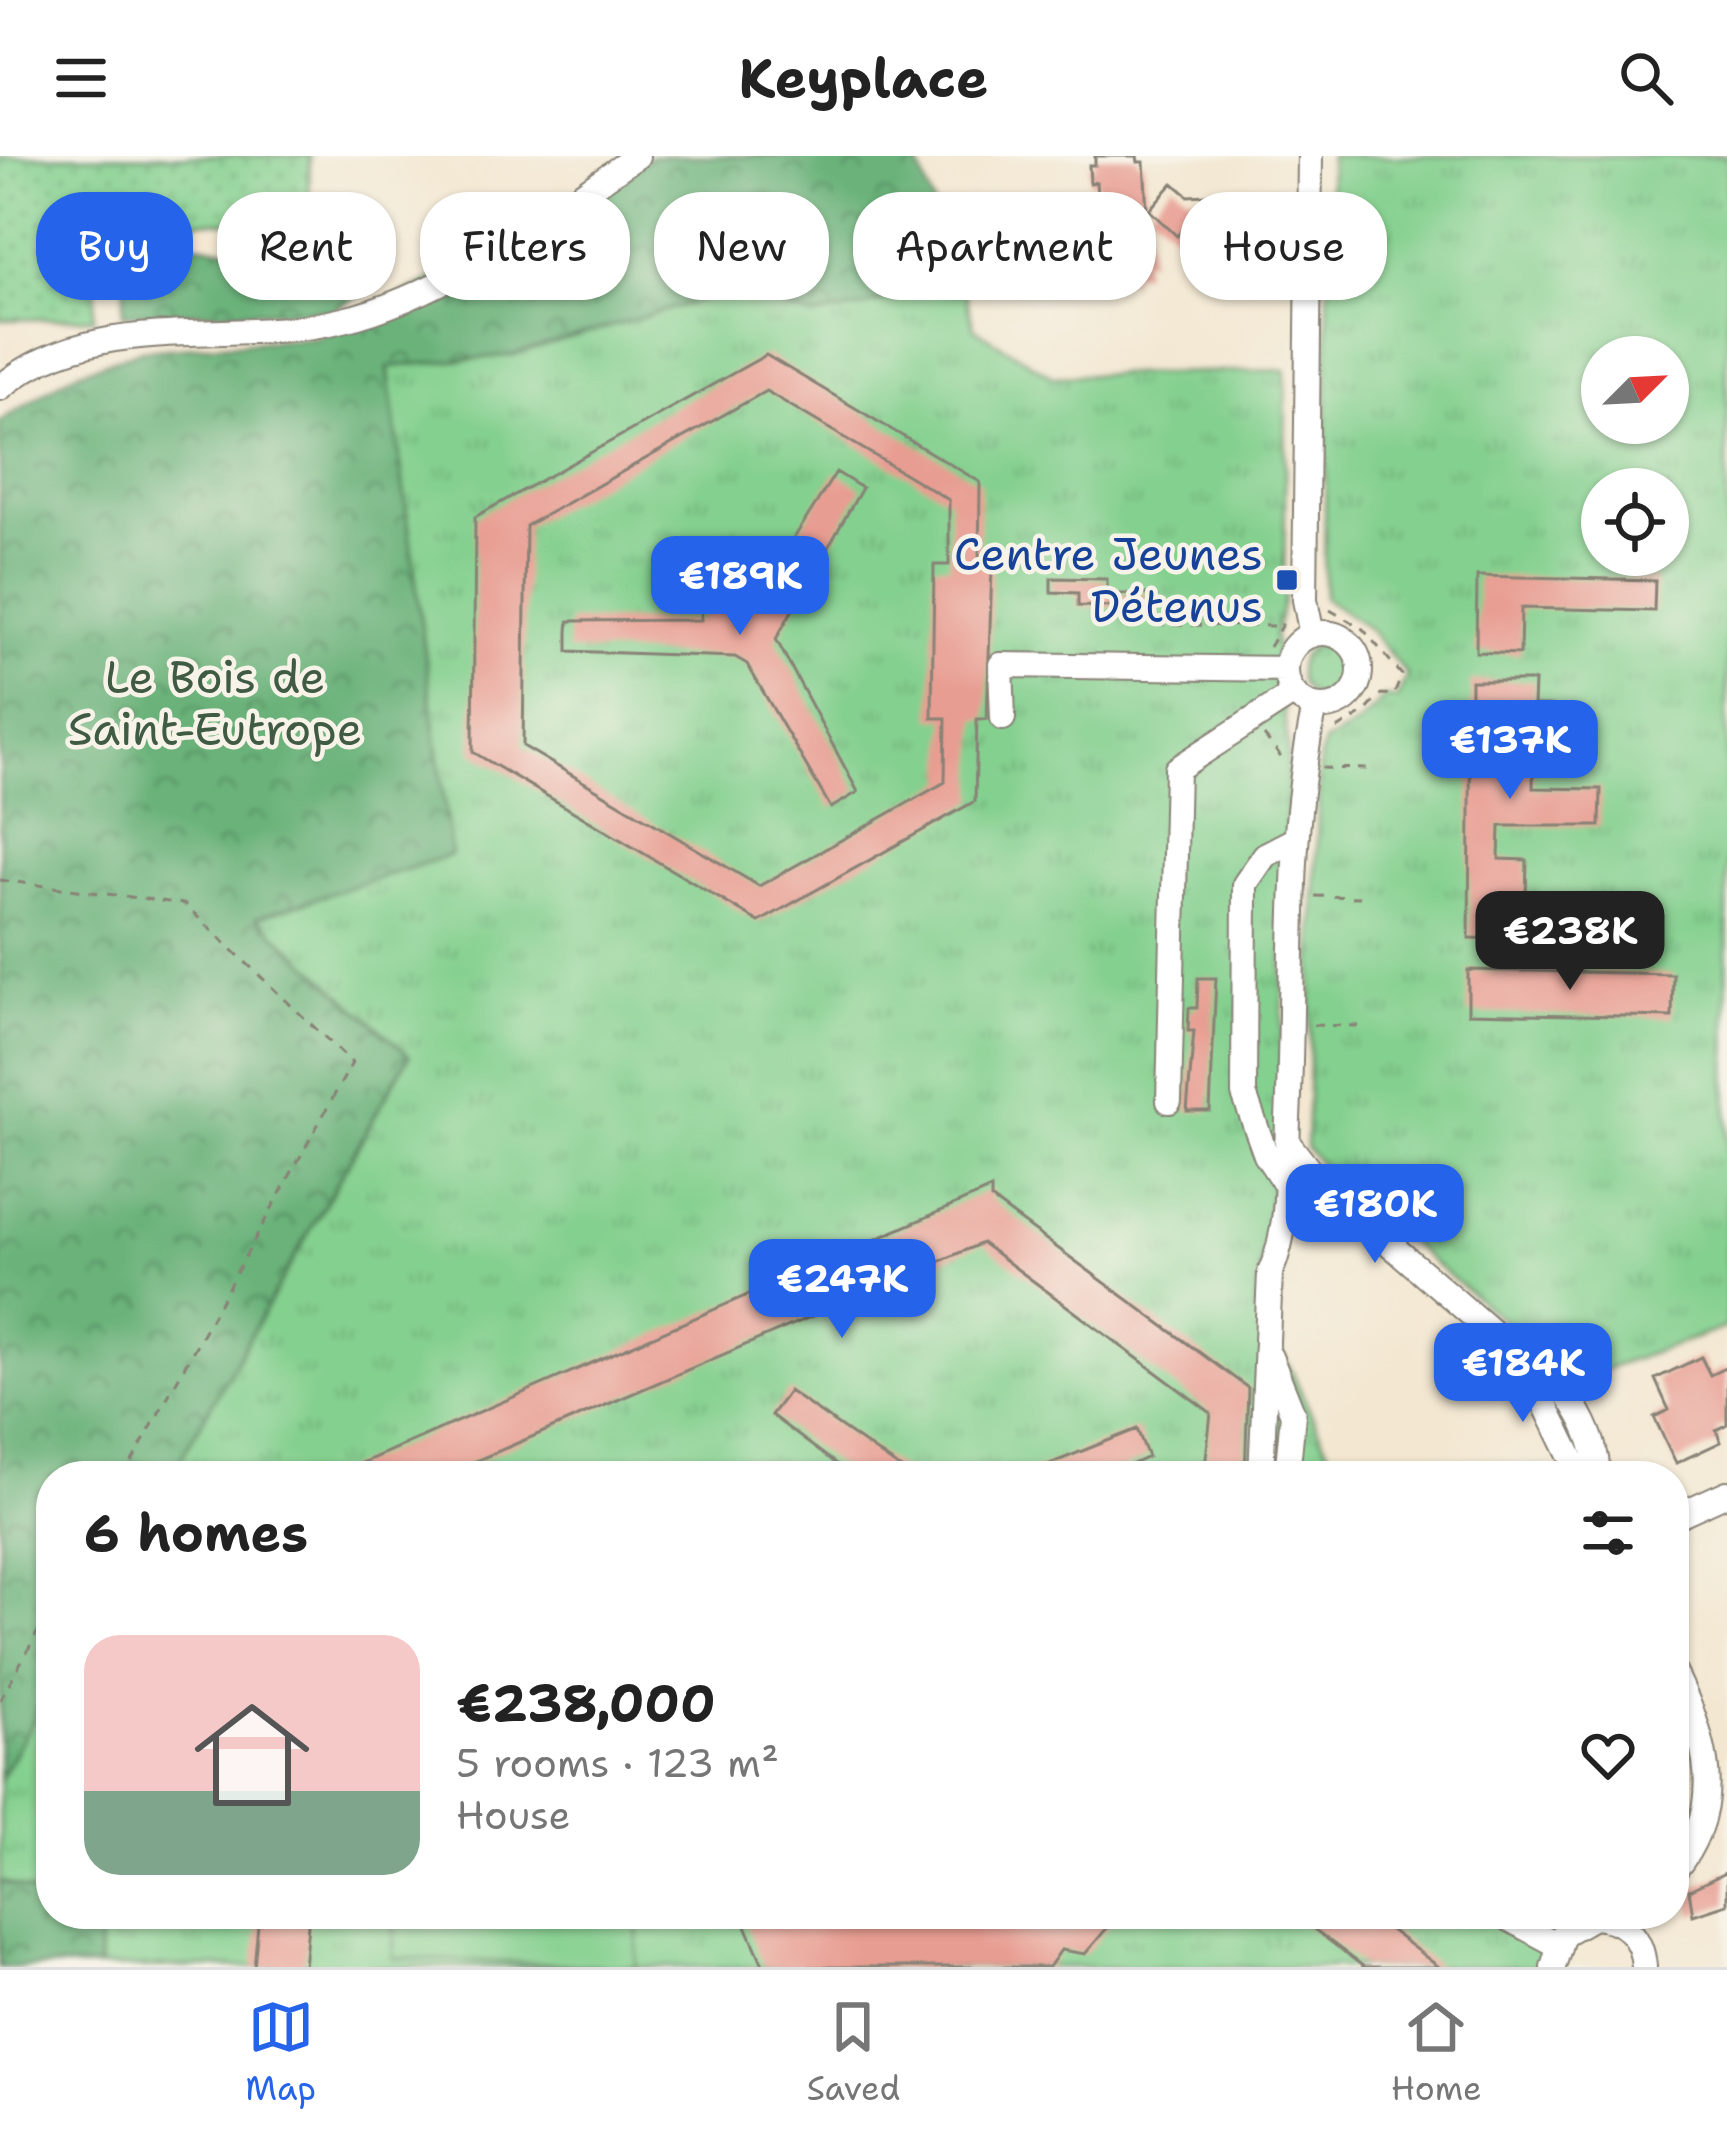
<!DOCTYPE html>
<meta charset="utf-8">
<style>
:root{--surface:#fff;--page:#f2f2f2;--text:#222;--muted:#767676;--line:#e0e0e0;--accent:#2563eb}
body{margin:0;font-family:"Shantell Sans",sans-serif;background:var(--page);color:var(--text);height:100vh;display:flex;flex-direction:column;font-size:45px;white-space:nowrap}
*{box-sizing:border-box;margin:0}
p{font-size:39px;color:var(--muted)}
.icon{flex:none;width:66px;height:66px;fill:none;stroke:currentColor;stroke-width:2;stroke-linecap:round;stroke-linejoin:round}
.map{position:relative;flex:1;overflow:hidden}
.sheet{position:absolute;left:36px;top:1305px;width:1653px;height:468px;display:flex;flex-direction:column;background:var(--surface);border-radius:48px;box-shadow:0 3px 9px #0004}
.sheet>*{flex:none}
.banner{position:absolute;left:36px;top:36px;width:1656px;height:108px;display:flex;gap:24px}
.needle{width:78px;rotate:66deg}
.tools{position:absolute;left:1581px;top:180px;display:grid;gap:24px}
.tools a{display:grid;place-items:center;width:108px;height:108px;border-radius:50%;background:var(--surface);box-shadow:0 3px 9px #0004;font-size:60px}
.price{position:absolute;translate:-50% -102px;padding:0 27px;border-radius:24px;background:var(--accent);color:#fff;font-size:39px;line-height:78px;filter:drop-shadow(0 3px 6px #0008)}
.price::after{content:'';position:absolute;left:50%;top:72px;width:36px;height:27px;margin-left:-18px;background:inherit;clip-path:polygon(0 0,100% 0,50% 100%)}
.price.selected{background:#222;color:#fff}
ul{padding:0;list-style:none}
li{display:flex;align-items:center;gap:36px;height:300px;padding:0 48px}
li+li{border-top:3px solid var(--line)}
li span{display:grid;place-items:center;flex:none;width:336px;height:240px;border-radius:36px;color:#555}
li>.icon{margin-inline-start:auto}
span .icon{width:144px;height:144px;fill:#fffc;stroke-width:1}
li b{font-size:51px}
h2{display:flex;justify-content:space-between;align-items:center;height:144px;padding:0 48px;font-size:51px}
.tag{padding:0 42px;border-radius:48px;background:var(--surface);box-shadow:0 3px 9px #0004;font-size:42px;line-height:108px}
.tag.selected{background:var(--accent);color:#fff}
header{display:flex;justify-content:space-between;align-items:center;height:156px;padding:0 48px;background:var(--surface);font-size:54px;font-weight:700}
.tabs{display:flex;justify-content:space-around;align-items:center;height:168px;border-top:3px solid var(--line);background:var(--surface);font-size:33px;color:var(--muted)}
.tabs a{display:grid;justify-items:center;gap:6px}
.tabs .selected{color:var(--accent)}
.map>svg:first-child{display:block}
.grass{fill:url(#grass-tufts);stroke:#507656;stroke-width:3;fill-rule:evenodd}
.forest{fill:url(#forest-crowns);stroke:#44674b;stroke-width:3}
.garden{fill:url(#garden-dots);stroke:#507656;stroke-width:3}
.pitch{fill:#84d08f;stroke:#507656;stroke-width:3}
.building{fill:#e89d92;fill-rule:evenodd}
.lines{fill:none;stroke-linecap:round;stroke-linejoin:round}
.minor-casing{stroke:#888276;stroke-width:28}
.path{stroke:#888276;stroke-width:3;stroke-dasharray:9 9;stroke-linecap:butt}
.minor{stroke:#fff;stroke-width:24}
.transit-dot{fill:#1a4fb4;stroke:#f7f3e8;stroke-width:4.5}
.labels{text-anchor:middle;stroke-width:9;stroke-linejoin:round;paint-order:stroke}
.transit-label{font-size:45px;fill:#164399;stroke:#f7f3e8;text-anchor:end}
.park-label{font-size:45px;fill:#405b44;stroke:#f7f3e8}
</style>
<header><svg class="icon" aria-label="menu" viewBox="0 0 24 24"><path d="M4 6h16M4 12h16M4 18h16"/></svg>Keyplace<svg class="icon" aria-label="search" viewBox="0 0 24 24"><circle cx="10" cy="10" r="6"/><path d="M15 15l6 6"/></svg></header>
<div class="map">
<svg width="1727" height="1811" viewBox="0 0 1727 1811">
<defs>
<pattern id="grass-tufts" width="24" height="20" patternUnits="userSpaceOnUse" patternTransform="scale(3)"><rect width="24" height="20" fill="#84d08f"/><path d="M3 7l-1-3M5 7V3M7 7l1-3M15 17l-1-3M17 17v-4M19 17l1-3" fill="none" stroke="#71b27b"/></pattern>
<pattern id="forest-crowns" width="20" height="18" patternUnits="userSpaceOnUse" patternTransform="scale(3)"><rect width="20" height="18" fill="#6bb27a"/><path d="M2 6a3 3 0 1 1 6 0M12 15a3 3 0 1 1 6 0" fill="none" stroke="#579063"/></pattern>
<pattern id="garden-dots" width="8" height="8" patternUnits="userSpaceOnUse" patternTransform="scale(3)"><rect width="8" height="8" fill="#84d08f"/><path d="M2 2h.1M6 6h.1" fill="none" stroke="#71b27b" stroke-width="1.8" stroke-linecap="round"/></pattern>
</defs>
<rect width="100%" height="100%" fill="#f7f3e8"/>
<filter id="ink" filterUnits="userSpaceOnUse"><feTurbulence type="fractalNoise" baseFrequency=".00833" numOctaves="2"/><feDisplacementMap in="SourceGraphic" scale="24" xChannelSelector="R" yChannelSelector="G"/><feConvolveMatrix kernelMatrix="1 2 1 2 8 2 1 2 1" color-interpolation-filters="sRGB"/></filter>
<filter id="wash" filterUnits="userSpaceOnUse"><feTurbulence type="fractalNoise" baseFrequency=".004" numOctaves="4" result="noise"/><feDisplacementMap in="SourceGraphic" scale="48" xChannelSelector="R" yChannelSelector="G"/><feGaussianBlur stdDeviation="2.7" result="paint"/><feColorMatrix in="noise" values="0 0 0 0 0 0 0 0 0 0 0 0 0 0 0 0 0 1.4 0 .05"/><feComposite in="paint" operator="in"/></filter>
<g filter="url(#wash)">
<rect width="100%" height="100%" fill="#f3e7d1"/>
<path class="grass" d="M1330,0H1727V1171L1575,1224L1337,1027L1306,992L1320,603L1324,587L1357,569L1385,541L1397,543L1407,519L1368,472L1324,442ZM1602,201H1668V267H1602ZM1602,333H1668V399H1602Z
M959,115L974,172L1052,220L1286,214L1284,443L1274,480L1288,590L1280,975L1254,1154L1272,1174L1340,1320H171L409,900L256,761L451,699L388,211L513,199L732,135L812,161L861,152Z
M1298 515a27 27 0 1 1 54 0a27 27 0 1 1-54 0Z
M51,1533V1743L0,1725V1623Z
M93,1758H1549L1554,1771L1544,1811H99L100,1761Z"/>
<path class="forest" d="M652,0H915L959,115L861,152L812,161L732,135L513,199L388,211L451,699L257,761L409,899L171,1320H51V1533L0,1623V265L72,218L141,194L317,181L583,47Z
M348,62L367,136L332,154L123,158L127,98L175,85L243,95Z
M0,1725L51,1743V1758L100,1760L99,1811H0Z"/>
<path class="garden" d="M0,0H310L309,69L101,62L94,162L0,164Z"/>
<path class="pitch" d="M395,1758H639L636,1811L393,1802Z"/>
<g id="blocks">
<path class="building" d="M1095,0H1137L1138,6H1144L1150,104H1143L1144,116L1131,117L1132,123L1114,124V118H1101L1100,107H1094L1093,90L1100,89L1099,77H1107L1106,38L1097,39L1096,26L1090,27L1089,9H1095Z
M1173,27L1188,40L1207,39L1208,65L1189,66L1177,80L1149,54Z
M766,199L980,326L979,409L992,410L987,563H977L975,645L759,766L473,596L475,361ZM766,235L949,344V409H934L932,562H946L945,626L759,730L523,590L526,370Z
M836,316L862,332L776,483L858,636L831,652L747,508L735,501L568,495V475L569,465L701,464L703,441L725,420L746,419L766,426Z
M1477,420L1655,424L1654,455L1521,452L1520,498L1476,496Z
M1051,422L1107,423V438H1148V452L1078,450V437L1051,436Z
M1471,525H1534L1533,550H1551V584L1534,583L1533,632L1601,633L1600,670H1500L1499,703L1527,704L1525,783L1469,782Z
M1468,814L1673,818L1672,861L1468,857Z
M1198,822H1216L1210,955H1187L1194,875H1188L1189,852H1197Z
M991,1033V1043L1248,1232L1245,1320H1204L1211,1257L982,1087L441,1320H332Z
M1701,1201L1710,1219L1727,1211V1268L1716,1274L1721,1286L1676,1307L1654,1261L1669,1254L1655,1223Z
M789,1235L911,1320H852L771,1259Z
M1137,1273L1148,1301L1107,1320H1020Z
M1727,1716V1748L1693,1759L1689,1734Z
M259,1758H309L304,1811H254Z
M741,1758H1119L1085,1798L1061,1794L1049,1811H764Z
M1294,1758H1369L1439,1811H1364Z"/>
</g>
</g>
<g filter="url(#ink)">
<use href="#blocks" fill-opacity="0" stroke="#888276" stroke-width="3"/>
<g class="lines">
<defs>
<path id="minor" d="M1310,0L1305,444L1312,479
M0,232C94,151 232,192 343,164C450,138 548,60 637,0
M1286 514a37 37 0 1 1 74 0a37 37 0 1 1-74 0Z
M1003,562L1001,509L1286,513
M1169,945L1177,613L1294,537
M1287,986L1319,1027L1523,1203L1580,1320
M1286,1029L1266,999L1244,938L1245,728L1265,699L1296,683
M1393,1087L1409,1038
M1522,1196C1562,1221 1596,1271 1598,1320
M1270,1201L1293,1258L1287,1320
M1261,1320L1270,1117C1291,1070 1286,1015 1288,963C1295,826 1285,685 1315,551
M1674,1361L1727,1337
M1674,1516C1707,1583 1727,1651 1674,1715
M1500,1758L1556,1788
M1553,1811L1563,1778L1593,1761C1624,1762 1642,1781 1644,1811"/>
</defs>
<use href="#minor" class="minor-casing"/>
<path class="path" d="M1330,454L1363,473L1402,519L1394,539L1381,538L1365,556L1334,575
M1156,469L1281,470
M1269,491L1285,463
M1264,580L1284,605
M1322,612L1367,613
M0,724L184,748L352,907L124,1320
M1315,740L1363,741
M1313,869L1358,870
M0,1544L51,1452"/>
<use href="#minor" class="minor"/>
</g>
</g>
<rect class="transit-dot" x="1275" y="412" width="24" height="24" rx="6"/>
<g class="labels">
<g class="transit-label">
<text x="1263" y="414">Centre Jeunes<tspan x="1263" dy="52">Détenus</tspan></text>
</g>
<g class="park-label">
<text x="215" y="537">Le Bois de<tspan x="215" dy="52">Saint-Eutrope</tspan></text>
</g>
</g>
</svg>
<div class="tools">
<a><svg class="needle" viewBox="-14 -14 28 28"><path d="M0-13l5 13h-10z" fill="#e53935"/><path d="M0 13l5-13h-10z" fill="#767676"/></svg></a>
<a><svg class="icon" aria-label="locate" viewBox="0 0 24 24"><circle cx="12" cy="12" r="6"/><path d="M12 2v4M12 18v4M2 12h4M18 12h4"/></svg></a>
</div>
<b class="price" style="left:740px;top:482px">€189K</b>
<b class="price" style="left:1510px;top:646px">€137K</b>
<b class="price selected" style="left:1570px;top:837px">€238K</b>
<b class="price" style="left:1375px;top:1110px">€180K</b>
<b class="price" style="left:842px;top:1185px">€247K</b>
<b class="price" style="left:1523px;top:1269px">€184K</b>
<div class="banner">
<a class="tag selected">Buy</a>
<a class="tag">Rent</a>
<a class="tag">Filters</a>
<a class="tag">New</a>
<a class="tag">Apartment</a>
<a class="tag">House</a>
</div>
<section class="sheet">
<h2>6 homes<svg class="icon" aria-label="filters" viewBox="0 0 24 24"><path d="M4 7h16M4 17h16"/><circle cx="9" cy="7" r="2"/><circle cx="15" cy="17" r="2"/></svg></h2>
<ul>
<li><span style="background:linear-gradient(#f6c9c9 65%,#7fa58c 0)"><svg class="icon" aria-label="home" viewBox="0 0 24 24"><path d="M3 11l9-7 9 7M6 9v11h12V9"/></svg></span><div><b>€238,000</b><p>5 rooms · 123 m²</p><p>House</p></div><svg class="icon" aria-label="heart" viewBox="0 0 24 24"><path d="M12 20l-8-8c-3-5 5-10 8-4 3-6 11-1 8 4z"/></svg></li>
</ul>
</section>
</div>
<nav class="tabs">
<a class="selected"><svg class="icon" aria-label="map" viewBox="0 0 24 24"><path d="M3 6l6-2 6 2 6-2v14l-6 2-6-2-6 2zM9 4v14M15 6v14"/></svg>Map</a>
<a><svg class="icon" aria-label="saved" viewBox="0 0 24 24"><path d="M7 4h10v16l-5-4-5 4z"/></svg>Saved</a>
<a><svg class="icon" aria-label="home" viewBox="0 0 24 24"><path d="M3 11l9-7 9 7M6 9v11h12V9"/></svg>Home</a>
</nav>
